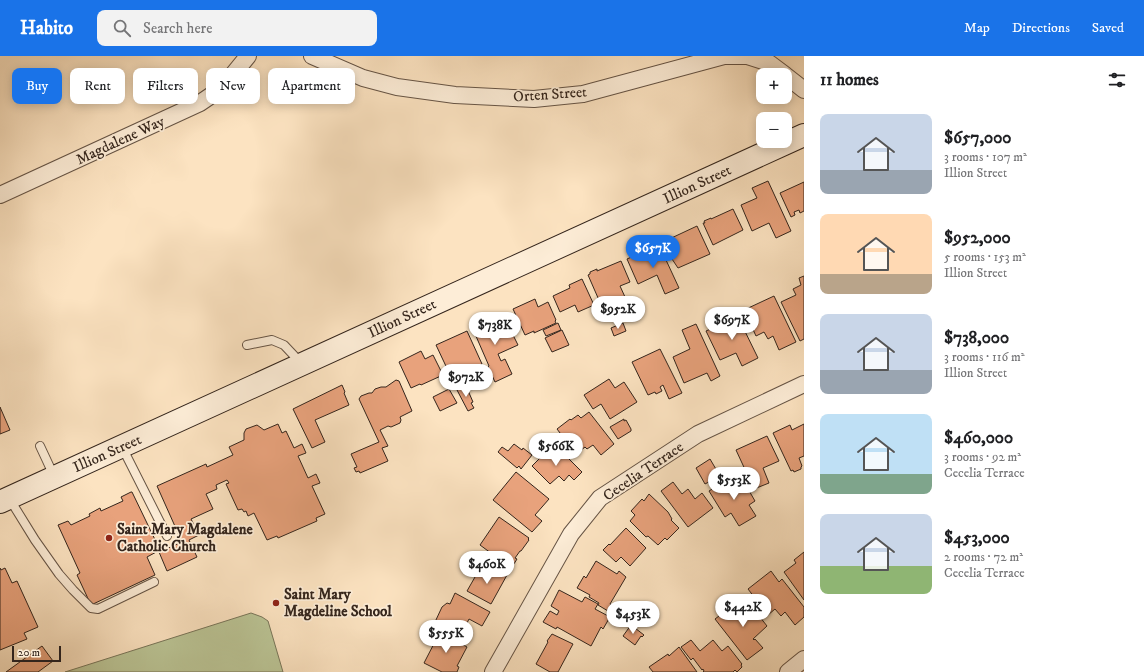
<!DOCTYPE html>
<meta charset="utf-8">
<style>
:root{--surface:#fff;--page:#f2f2f2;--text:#202124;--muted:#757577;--accent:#1a73e8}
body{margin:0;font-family:"IM FELL DW Pica",serif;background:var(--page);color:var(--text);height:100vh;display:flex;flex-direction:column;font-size:15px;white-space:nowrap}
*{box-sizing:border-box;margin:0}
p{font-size:13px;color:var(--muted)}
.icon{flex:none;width:22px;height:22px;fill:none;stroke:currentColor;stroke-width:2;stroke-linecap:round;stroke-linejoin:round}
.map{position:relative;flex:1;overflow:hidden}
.details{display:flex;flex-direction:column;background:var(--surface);width:340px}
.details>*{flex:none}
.guide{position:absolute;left:12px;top:12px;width:380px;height:36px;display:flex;gap:8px}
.fabs{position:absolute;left:756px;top:12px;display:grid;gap:8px}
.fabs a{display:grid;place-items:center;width:36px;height:36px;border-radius:8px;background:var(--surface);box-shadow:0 2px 10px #0003;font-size:20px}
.scale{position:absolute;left:12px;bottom:10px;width:49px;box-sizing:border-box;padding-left:4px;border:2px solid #34251c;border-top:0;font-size:11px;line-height:14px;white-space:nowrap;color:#34251c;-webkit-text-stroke:3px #fdedd7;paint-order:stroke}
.price{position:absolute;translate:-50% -34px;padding:0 9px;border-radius:14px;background:#fff;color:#222;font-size:13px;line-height:26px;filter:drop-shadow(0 1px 2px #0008)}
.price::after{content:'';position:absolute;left:50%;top:24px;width:12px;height:9px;margin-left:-6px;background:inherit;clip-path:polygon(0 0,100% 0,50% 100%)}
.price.on{background:var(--accent);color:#fff}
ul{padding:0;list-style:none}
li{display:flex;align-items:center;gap:12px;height:100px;padding:0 16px}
li span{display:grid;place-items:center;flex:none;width:112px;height:80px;border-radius:8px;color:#555}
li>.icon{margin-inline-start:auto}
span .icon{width:48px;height:48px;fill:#fffc;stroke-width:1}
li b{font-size:17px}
h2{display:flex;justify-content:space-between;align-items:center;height:48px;padding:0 16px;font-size:17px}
.pill{padding:0 14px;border-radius:8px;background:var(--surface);box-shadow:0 2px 10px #0003;font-size:14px;line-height:36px}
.pill.on{background:var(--accent);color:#fff}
header{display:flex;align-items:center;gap:24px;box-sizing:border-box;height:56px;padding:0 20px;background:var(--accent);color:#fff}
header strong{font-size:19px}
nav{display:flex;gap:22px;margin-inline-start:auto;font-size:14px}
.search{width:280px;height:36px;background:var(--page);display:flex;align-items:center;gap:10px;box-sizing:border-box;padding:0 14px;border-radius:8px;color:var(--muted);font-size:15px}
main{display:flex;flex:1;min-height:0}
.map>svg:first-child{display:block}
.green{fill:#bbc596;stroke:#787559}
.building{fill:#e8a27c;stroke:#34251c}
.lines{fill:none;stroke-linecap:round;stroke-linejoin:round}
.lane-casing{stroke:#665445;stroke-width:10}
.street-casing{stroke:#665445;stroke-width:18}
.secondary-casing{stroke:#34251c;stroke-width:24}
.lane{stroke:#fdedd7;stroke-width:8}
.street{stroke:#fdedd7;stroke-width:16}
.secondary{stroke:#fdedd7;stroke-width:22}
.poi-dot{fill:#8f2418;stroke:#fdedd7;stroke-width:1.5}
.labels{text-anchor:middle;stroke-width:3.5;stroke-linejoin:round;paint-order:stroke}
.street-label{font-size:15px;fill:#34251c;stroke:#fdedd7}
.poi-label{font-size:15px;font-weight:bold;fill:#34251c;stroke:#fdedd7;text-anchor:start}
</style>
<header>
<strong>Habito</strong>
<div class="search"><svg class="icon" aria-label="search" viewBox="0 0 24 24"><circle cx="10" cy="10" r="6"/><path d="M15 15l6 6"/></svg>Search here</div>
<nav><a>Map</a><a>Directions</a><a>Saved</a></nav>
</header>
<main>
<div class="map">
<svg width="804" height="616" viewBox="0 0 804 616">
<rect width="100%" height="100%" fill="#fce3c1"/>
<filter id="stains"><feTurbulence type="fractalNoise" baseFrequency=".005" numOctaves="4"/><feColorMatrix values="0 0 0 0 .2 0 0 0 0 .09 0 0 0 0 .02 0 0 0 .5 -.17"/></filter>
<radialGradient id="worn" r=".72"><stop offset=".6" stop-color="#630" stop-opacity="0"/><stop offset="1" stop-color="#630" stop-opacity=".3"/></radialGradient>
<path class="green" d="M251,557L262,561L268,565L283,616H65Z"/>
<path class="building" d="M768,125L791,175L776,182L769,167L752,175L741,149L757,142L752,132Z
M804,126V155L800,157L799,154L794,156L795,159L791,161L780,137Z
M733,153L743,174L713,189L703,167H705L704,165L711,162V163Z
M697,170L710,198L678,212L670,200V198L671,197L665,185Z
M660,191L679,232L665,238L657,219L638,228L627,203L650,193L651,195Z
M621,205L630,226L620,230L625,241L602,251L588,219L590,218V216L597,213V215Z
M804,220V283L800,285L781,246L796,239L793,233L801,229L799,222Z
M582,223L594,249L578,256L575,249L560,256L553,240L570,232L569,229Z
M774,240L796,286L779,294L773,280L768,283L764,276L756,280L744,254Z
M535,243L538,251L548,246L556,264L555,265L556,267L534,277V275L525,279L513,253Z
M737,259L758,302L742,310L736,297L720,304L706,275L726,266Z
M494,261L499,271L507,267L518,289L498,298L501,305L505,303L512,318L495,326L488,311L489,310L472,271Z
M558,267L561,274L546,280L543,274Z
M623,267L626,275L614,280L611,272Z
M696,268L720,320L711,325L707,317L684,327L673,301L690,293L682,274Z
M562,274L569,289L552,296L545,282Z
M467,275L482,308L452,323L436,289Z
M660,293L682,337L669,343L663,329L660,331L662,335L656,338L655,336L648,339L632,306Z
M421,295L425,303L433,299L443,319L421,329L420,328L411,332L399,306Z
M609,323L615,332L624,326L637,346L610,363L601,348L593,353L584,339Z
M396,324L399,325L412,355L400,361L401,364L400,367L391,371L388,370L380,374L388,390L382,392L388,405L360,417L359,415L356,416L354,412L357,411L351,398L379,386L359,343L361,340L369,337H372L375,333L381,331H386Z
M342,329L345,336L344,337L349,349L315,364L325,386L312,392L293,353Z
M466,330L473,346L471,347L474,352L468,355L457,334Z
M449,333L457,347L440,355L433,341Z
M0,351L10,374L0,378Z
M589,356L614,388L601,399L593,389L587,393L585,391L576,398L557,373L570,363L571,364L578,359L581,362Z
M624,363V365L626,364L631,373V375L618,383L610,371Z
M278,368L282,377L286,375L294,392L302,388L306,397L298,400L308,422L316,418L320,427L312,430L325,458L316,462L317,465L278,482L277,480L267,484L254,457L248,460L246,455L244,456L242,453L238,454L226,428L229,427L227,424L216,429L217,433L206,438L213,453L191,463L199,479L189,484L197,501L167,515L159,496L182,486L157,430L206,408L207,411L233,399L229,391L244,384V377L246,373L257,369L264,374Z
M804,368V400L799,402L802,410L801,411V413L794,416L793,414L791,415L773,377L790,369L792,374Z
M767,380L779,405L763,412L769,427L754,433L736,394Z
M514,388L522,394L523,392L532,399L521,413L519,410L517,412L498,396L502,391L508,395Z
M560,394L582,416L574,424L569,419L564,425L559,420L550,428L532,410L546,396L552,402Z
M710,403L720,420L705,428L696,412Z
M516,416L549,443L535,459L542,465L532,476L493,444Z
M730,422L735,431L744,426L755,445L749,449L756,460L739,470L731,457L725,461L709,435Z
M673,426L682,438L688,433L695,443L702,437L713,452L688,471L661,435Z
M131,436H132L160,494L147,501L155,519L91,549L77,519L80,517L58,469L68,465L71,469L90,460L89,458L100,452L101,455L123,445L121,441Z
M649,438L668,456L672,463L671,464L679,472L667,484L665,482L658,489L648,480L646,481L630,465L635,459L631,455L642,443L644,445Z
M499,461L529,482L528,483L529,484L521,495H520L515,502L517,503L512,511L509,509L507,511L498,505L499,503L480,489Z
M626,472L646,492L630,510L621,501L616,506L603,494L609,488L610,489Z
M804,496V544L784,516L796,507L794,504Z
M596,505L617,518L619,515L626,521L610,548L616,552L613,558L598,549L599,547L589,541L590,539L577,532L584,520L586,522Z
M493,511L507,519L491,548L467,535L479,514L489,519Z
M0,512L1,514L5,512L12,527L17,525L38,571L24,577L27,583L0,594Z
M771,515L779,526L782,523L804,551V561L795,569L785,556L781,560L775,553L768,559L748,533Z
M559,534L582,546L585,541L598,548L595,553L610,561L603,573L601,571L591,590L557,571L556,573L543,566L550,555L557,559L559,555L551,550Z
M455,537L490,556L482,570L469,563L466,569L457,565L452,574L435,566L442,551L447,547L450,548Z
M744,541L767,570L753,583L754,584L755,583L763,592L747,604L715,563L723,557L726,560L734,554L731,550Z
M631,569L644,579L642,581L641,580L635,589L623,580Z
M440,576L467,591L457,610L459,611L457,616H442L424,607Z
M552,578L573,588L558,616H550L536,608L548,586L547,585Z
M691,584L700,595L713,584L722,595L728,590L742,608L741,609L742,611L737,616L735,614L733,616H703L704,615L703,613L702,614L693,602L691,604L681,591Z
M42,590L53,605L38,616H6Z
M679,591L697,616H653L649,611L668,598L669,600Z"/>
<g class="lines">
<defs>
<path id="lane" d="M247,289L272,284L284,289L301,307
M40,390L54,420
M122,391L167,480
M9,442L35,484L59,518L73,534L91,552L98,553L154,526"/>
<path id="street" d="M312,0L363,22L397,31L455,39L534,43L583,38L724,0H747L769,7L785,19
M785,19L804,34
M0,139L200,47L222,32L248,0
M493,616L571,478L600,442L698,378L804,328
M788,616L804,603"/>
<path id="secondary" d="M0,446L804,79"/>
</defs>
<use href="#lane" class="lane-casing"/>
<use href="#street" class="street-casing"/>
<use href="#secondary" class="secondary-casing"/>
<use href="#lane" class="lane"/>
<use href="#street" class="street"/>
<use href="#secondary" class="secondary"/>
</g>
<g class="poi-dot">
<circle cx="109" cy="482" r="4"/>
<circle cx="276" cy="547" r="4"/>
</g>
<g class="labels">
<g class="street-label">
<text transform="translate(550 38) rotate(-4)" y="5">Orten Street</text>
<text transform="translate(120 84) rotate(-25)" y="5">Magdalene Way</text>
<text transform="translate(697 128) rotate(-25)" y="5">Illion Street</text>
<text transform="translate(402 262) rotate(-25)" y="5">Illion Street</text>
<text transform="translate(107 397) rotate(-24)" y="5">Illion Street</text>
<text transform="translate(643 415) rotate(-34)" y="5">Cecelia Terrace</text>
</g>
<g class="poi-label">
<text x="117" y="478">Saint Mary Magdalene<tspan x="117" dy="17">Catholic Church</tspan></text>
<text x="284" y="543">Saint Mary<tspan x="284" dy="17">Magdeline School</tspan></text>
</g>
</g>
<rect width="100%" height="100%" filter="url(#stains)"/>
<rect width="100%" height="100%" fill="url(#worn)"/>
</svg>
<div class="fabs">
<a>+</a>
<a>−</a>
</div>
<div class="scale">20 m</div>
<b class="price on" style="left:653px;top:213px">$657K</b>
<b class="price" style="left:618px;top:274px">$952K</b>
<b class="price" style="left:732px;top:285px">$697K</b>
<b class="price" style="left:495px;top:290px">$738K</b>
<b class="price" style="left:466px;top:342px">$972K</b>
<b class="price" style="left:556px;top:411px">$566K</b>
<b class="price" style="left:734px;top:445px">$553K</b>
<b class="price" style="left:487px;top:529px">$460K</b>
<b class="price" style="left:743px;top:572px">$442K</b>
<b class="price" style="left:633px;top:579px">$453K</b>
<b class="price" style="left:446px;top:598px">$555K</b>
<div class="guide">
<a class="pill on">Buy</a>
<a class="pill">Rent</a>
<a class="pill">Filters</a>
<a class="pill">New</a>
<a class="pill">Apartment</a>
</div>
</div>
<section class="details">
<h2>11 homes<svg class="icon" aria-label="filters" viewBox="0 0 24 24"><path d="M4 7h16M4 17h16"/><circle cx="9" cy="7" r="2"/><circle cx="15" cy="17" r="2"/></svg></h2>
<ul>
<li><span style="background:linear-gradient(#c9d6e8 70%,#9aa5b1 0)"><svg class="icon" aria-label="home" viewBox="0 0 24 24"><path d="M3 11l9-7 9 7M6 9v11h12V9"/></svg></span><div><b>$657,000</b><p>3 rooms · 107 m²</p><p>Illion Street</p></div></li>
<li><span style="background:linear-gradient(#ffd9b3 75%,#b9a48a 0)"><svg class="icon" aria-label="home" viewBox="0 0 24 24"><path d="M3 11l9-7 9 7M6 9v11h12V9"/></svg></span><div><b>$952,000</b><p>5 rooms · 153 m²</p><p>Illion Street</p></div></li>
<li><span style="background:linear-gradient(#c9d6e8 70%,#9aa5b1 0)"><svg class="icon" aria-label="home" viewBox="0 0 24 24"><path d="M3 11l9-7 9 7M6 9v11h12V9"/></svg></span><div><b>$738,000</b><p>3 rooms · 116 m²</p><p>Illion Street</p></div></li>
<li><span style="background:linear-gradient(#bfe0f5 75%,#7fa58c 0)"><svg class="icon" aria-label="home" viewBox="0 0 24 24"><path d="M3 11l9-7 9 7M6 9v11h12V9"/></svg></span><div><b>$460,000</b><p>3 rooms · 92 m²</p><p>Cecelia Terrace</p></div></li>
<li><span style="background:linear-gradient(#c9d6e8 65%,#8fb573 0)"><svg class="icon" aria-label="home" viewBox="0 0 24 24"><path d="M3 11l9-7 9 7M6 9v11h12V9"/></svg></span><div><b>$453,000</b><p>2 rooms · 72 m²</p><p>Cecelia Terrace</p></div></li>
</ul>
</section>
</main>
